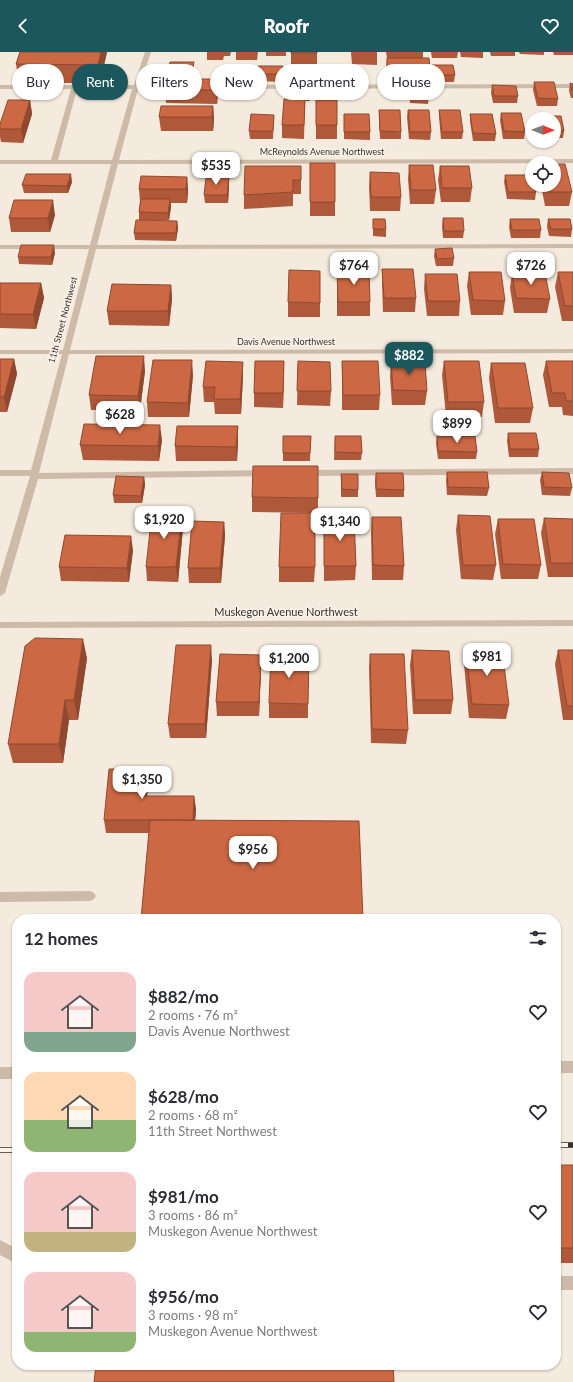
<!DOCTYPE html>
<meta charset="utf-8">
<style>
:root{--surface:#fff;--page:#f7f7f7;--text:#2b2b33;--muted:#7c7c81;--accent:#1c575d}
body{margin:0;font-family:Lato,sans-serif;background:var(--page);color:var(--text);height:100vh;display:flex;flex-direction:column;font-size:15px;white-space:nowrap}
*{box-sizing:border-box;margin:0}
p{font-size:13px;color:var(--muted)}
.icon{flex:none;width:22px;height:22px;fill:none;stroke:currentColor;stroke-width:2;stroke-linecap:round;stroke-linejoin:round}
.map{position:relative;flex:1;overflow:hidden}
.drawer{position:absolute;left:12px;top:862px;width:549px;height:456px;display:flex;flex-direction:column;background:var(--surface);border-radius:16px;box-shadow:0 1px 3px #0004}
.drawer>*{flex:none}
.banner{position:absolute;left:12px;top:12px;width:549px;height:36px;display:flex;gap:8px}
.needle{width:26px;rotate:91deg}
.fabs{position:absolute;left:525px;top:60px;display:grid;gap:8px}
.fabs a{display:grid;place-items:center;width:36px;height:36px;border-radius:50%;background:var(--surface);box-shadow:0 1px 3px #0004;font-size:20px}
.price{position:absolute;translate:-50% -34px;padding:0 9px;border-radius:8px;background:#fff;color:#222;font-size:13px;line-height:26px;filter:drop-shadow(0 1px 2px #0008)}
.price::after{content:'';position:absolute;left:50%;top:24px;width:12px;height:9px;margin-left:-6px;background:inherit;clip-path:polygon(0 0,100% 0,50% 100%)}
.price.current{background:var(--accent);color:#fff}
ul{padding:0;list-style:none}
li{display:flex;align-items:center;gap:12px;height:100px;padding:0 12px}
li span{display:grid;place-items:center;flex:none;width:112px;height:80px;border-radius:12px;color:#555}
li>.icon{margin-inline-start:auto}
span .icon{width:48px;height:48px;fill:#fffc;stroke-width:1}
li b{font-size:17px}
h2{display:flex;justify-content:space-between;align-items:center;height:48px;padding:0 12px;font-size:17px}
.tag{padding:0 14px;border-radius:18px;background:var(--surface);box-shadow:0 1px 3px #0004;font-size:14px;line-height:36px}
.tag.current{background:var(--accent);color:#fff}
header{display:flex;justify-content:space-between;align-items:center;height:52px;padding:0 12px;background:var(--accent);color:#fff;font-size:18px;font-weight:800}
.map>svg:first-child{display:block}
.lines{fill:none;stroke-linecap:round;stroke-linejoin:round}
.minor{fill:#cdbaa8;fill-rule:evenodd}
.rail-casing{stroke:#392e29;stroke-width:5.5}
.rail{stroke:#fbf3ea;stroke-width:4;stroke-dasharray:12;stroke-linecap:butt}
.wall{fill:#af593a}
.shaded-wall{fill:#8f492f}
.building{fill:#cc6843;stroke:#8f492f}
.labels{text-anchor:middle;stroke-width:3;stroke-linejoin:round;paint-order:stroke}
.far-street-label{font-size:9px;fill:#392e29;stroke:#fbf3ea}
.street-label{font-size:11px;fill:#392e29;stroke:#fbf3ea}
</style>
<header><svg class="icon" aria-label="back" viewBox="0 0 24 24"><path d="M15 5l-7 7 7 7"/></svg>Roofr<svg class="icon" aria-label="heart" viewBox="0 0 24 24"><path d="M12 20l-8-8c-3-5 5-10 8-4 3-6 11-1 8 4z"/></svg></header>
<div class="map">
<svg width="573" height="1330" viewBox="0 0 573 1330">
<rect width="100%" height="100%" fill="#f4eadd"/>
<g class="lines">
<path class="minor" d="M145,0H151L140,33H178L181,35L178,37H138L119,108L573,107V111L118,112L97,193L573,192V196L96,197L70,298L573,297V301L69,302L39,421L266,418L270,421L266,424L38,427L5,541L0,544V525L30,424H0V418H31L62,302H0V298H63L89,197H0V193H90L111,112H0V108H51L71,37H0V33H134ZM77,37H132L112,108H58Z
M573,32V36L204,37L201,35L204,33Z
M573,416V422L306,424L302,421L306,418Z
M573,568V574L0,576V570Z
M90,839L94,841L96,844L94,847L90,849L0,850V840Z
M556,1009H573V1021H556Z
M0,1015H17V1027H0Z
M0,1188L17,1197V1212L0,1203Z
M556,1224H573V1238H556Z"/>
<defs>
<path id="rail" d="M556,1093H573
M0,1098H17"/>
</defs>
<use href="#rail" class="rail-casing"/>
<use href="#rail" class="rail"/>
</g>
<path class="wall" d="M20,0H107L100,31H19L16,12Z
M207,0H231L230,4H224L223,8H207Z
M236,0H258L257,8H236Z
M266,0H286V4H266Z
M291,0H317V14H291Z
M351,0H377V13L352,12Z
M386,0H423V6L430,17L429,30H387L386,19L387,6Z
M431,0H458L457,6H432Z
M460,0H483V6L461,5Z
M490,0H515V4H491Z
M519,0H544V3L520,2Z
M553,0H573V3H554Z
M432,13L455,23L454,30H433L431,20Z
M283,14V30L258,29V22Z
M194,17L193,27H218V41L217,52L166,51L165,38L168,27L167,22Z
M534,30L558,47L557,54H537L533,38Z
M570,31L573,32V46H571L569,39Z
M296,33H310V49H305L304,87L282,86V73L295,47Z
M492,33L518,44L517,51H493L491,41Z
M409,34L429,44L428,52L410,51L409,41Z
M30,48L32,62L23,91L1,90L0,85V72Z
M316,48L337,73V87H316Z
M213,54L214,68L213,79H161L159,65Z
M379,58L401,80V87H380L379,66Z
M408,58L431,80L430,88L409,87L407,65Z
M439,58L463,80L462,87H441L439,65Z
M501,61L525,80L524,87H503L500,68Z
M344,62L370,80V88L344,87Z
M470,62L496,82L495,89H473L470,69Z
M274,63L273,87H250L249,79Z
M533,64H561L564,79L563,86H554V67H533Z
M310,111L335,150V164H310Z
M409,113L436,138L434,152H410L408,127Z
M301,114V142H293V154L244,157V143Z
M440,114L472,136L470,150H441L438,128Z
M370,120L401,145L400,159H370L369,134Z
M505,123L536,140L535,148L507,147L504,130Z
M187,125L188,139L187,151H171V155L169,168H139V160L140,150L139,137Z
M229,126V134L228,151H205L204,143Z
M72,130L68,141H24L22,133Z
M541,133H554L572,140L569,154H545Z
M55,163L50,180H11L9,166Z
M443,166L464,179L463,186H443L442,174Z
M373,167L386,177V185L373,184Z
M510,167L541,178L540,186H511L509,175Z
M548,167L572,177L571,185L549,184L547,175Z
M177,169L178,176L176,189L135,188L134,181Z
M435,197L454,206L453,214H436L434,204Z
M55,201L52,213L19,212L18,205Z
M382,217L416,246L415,260H383L382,231Z
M337,218L370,250V264H337Z
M469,220L505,249L503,263H471L467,234Z
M558,220H573V269H562L555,235Z
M512,221L550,247L547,261H514L510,236Z
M425,222L460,249L459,264H427L424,237Z
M0,231H41L44,246L36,277L0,276Z
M171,233L172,247L169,274L109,273L107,259Z
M288,250L320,251V265H288Z
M0,307H14L17,322L7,360H0Z
M284,309L283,356L254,355V341Z
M298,309L331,339L330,354L297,353Z
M342,309L380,343L379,358H342Z
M444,309L484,350L482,365L446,364L442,323Z
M546,309H573V364L563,363L562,355H549L543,323Z
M243,310V324L241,362H215L214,350H204L203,335Z
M391,310L427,339L425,353H392L390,324Z
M491,311L533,356L530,371H495L489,326Z
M145,319L140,358H91L89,343Z
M193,323L189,365H148L147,350Z
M238,374V389L237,409H176L175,394Z
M508,381L539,397L538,405H509L507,389Z
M283,384H311L310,409H283Z
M335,384L362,401L361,408H334Z
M437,384L477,400L476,407H438L436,391Z
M162,388L159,409L83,408L80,393Z
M447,420L489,436L487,444L447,443L446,428Z
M542,420L572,436L570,444L542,443L540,428Z
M376,421L404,438V445H376L375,429Z
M341,422L358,438V445H341Z
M144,425L145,433L142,451H114L113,443Z
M252,445L318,446V461L252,460Z
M458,463L496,513L493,528L461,527L456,478Z
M324,465L356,514L355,528L324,529Z
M372,465L404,514L403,528H372L371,480Z
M544,466L573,467V525H548L541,481Z
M498,467L541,513L538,527H501L495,482Z
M224,470L225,484L221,531H189L188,516Z
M183,476L178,530L147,529L146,515Z
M133,498L129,530L61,529L59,515Z
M279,515H315L314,530H279Z
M412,598L453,648L451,662H413L410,613Z
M466,598L509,653L506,667L469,666L464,612Z
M558,598H573V668H563L555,612Z
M370,602L408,678L406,692L371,691L369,616Z
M87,606L78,668H69L63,711H13L8,692Z
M212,608L206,686H170L168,672Z
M261,617L259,664H217L216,650Z
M269,651L308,652V666H269Z
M148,731L147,744H194L196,758L195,768L148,781H106L104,768Z
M556,1113H573V1211H556Z"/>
<path class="shaded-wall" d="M101,0H107L100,31L98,13Z
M194,10V17L192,30V22Z
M218,27V41L217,52L216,38Z
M30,48L32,62L23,91L21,77Z
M213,54L214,68L213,79L212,65Z
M71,122L72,130L68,141L67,134Z
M187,125L188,139L187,151L186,137Z
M229,126V134L228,151L227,143Z
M170,147L171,155L169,168L168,161Z
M53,148L55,163L50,180L48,166Z
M177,169L178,176L176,189V181Z
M54,193L55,201L52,213L51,205Z
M41,231L44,246L36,277L33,262Z
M171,233L172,247L169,274L168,259Z
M144,304L145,319L140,358L138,344Z
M14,307L17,322L7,360L4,345Z
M192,308L193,323L189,365L188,351Z
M284,309V324L283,356V341Z
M243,310V324L241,362L240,347Z
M160,373L162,388L159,409L158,394Z
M238,374V389L237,409L236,395Z
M144,425L145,433L142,451L141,444Z
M182,461L183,476L178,530L176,515Z
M224,470L225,484L221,531L220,516Z
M131,484L133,498L129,530L127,516Z
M83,587L87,606L78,668L74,648Z
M211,593L212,608L206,686L205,672Z
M261,603V617L259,664V650Z
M65,648L69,668L63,711L59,692Z
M146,717L148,731L146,758L144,744Z
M194,744L196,758L194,782L193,768Z"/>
<path class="building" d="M20,0H101L98,13L16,12Z
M291,0H317V1H291Z
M387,6H429L430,17H387Z
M170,10H194L192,22H167Z
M432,13H453L455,23H433Z
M258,14H283V22H258Z
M166,27H218L216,38H165Z
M534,30H554L558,47L538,46Z
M570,31L573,32V38H572Z
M296,33H310V42H295Z
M492,33L516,34L518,44H494Z
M409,34H428L429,44H410Z
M284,47H305L304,73H282Z
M8,48H30L21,77H0V72Z
M316,48H337V73H316Z
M161,54H213L212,65H159Z
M379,58H400L401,80L380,79Z
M408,58H429L431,80H410Z
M439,58H460L463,80H442Z
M501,61H521L525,80L504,79Z
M251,62L274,63L273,79H249Z
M344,62H369L370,80H344Z
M470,62H492L496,82L473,81Z
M533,64H561L564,79L554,78V67H534Z
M310,111H335V150H310Z
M554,112H565L572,140H548L546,133H554Z
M409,113H433L436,138H411Z
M245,114H301V128H293V140L244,143Z
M440,114H469L472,136H442Z
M370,120L399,121L401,145H371Z
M26,122H71L67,134L22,133Z
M505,123H532V133H535L536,140H508Z
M141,124L187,125L186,137H139Z
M206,126H229L227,143H204Z
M141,147H170L168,161L139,160Z
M14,148H53L48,166H9Z
M443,166H463L464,179H444Z
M373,167H385L386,177H373Z
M510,167H539L541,178H512Z
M548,167H570L572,177H551Z
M136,168L177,169L176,181H134Z
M21,193H54L51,205H18Z
M452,196L454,206L437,207L435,197Z
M382,217H413L416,246H384Z
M289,218L320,219V251L288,250Z
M337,218H369L370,250H338Z
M469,220H501L505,249L473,248Z
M558,220H573V254H565Z
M512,221H545L550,247L516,246Z
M425,222H457L460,249H428Z
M0,231H41L33,262H0Z
M112,232L171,233L168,259H107Z
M96,304H144L138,344L89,343Z
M0,307H14L4,345H0Z
M153,308H192L188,351L147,350Z
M206,309L243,310L240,347H214L215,335H203Z
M255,309H284L283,341H254Z
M298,309L330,310L331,339H297Z
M342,309H378L380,343H343Z
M444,309H479L484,350H448Z
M546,309H573V349H566L565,341H552Z
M391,310H425L427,339L393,338Z
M491,311H525L533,356H498Z
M84,372L160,373L158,394L80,393Z
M177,374H238L236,395L175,394Z
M508,381H536L539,397H510Z
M283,384H311L310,401H283Z
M335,384H361L362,401L335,400Z
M437,384H475L477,400L438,399Z
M253,414H318V446L252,445Z
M447,420H487L489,436L448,435Z
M542,420L569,421L572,436L544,435Z
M376,421H403L404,438L376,437Z
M341,422H358V438L342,437Z
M116,424L144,425L141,444L113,443Z
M152,461H182L176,515H146Z
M281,461H315V515H279Z
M458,463L490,464L496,513H463Z
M324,465H354L356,514H324Z
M372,465H401L404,514L373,513Z
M544,466L573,467V511H551Z
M498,467H534L541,513L503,512Z
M192,469L224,470L220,516H188Z
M65,483L131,484L127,516L59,515Z
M35,586L83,587L74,648H65L59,692H8L25,594Z
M176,593H211L205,672H168Z
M412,598L449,599L453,648H415Z
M466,598H502L509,653L472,652Z
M558,598H573V654H567Z
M271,601L309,602L308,652L269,651Z
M220,602L261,603L259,650H216Z
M370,602H404L408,678L372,677Z
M109,717H146L144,744H194L193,768H104Z
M150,768L359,769L363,867H141Z
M556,1113H573V1196H556Z
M96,1313H393L394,1330H94Z"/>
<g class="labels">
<g class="far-street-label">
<text x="322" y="103">McReynolds Avenue Northwest</text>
<text transform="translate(63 268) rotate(-75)" y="3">11th Street Northwest</text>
<text x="286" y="293">Davis Avenue Northwest</text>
</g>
<g class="street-label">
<text x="286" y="564">Muskegon Avenue Northwest</text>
</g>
</g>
</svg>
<div class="fabs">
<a><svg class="needle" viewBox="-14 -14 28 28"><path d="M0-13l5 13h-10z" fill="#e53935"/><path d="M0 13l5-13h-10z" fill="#7c7c81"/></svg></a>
<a><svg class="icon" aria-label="locate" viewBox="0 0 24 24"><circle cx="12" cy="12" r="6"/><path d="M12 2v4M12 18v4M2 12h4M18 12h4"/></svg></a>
</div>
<b class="price" style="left:216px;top:134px">$535</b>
<b class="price" style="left:354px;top:234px">$764</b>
<b class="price" style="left:531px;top:234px">$726</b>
<b class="price current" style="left:409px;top:324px">$882</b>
<b class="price" style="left:120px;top:383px">$628</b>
<b class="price" style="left:457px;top:392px">$899</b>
<b class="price" style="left:164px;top:488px">$1,920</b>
<b class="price" style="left:340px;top:490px">$1,340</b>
<b class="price" style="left:487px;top:625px">$981</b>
<b class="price" style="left:289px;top:627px">$1,200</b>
<b class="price" style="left:142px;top:748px">$1,350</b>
<b class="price" style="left:253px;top:818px">$956</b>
<div class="banner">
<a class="tag">Buy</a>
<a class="tag current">Rent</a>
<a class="tag">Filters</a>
<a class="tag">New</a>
<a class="tag">Apartment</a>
<a class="tag">House</a>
</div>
<section class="drawer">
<h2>12 homes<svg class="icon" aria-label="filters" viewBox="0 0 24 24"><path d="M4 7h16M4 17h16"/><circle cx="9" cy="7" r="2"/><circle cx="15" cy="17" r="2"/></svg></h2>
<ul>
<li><span style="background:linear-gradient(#f6c9c9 75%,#7fa58c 0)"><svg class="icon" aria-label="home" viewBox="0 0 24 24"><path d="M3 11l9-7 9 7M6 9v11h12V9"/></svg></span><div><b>$882/mo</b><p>2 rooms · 76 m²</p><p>Davis Avenue Northwest</p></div><svg class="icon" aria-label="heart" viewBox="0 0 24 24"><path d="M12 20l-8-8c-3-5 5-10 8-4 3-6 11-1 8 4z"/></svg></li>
<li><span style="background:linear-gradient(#ffd9b3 60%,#8fb573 0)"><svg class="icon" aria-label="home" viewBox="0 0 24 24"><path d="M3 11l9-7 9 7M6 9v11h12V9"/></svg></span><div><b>$628/mo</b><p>2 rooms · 68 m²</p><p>11th Street Northwest</p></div><svg class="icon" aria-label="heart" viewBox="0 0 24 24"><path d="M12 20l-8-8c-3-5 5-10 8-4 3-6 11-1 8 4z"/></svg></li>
<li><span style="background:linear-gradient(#f6c9c9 75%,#c2b280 0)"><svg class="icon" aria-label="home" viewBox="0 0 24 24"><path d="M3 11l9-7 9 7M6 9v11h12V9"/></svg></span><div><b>$981/mo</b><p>3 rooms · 86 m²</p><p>Muskegon Avenue Northwest</p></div><svg class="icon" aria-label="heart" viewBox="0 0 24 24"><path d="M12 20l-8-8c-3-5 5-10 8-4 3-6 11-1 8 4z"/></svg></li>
<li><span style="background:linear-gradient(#f6c9c9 75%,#8fb573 0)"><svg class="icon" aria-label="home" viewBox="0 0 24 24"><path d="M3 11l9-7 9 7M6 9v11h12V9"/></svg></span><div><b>$956/mo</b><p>3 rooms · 98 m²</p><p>Muskegon Avenue Northwest</p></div><svg class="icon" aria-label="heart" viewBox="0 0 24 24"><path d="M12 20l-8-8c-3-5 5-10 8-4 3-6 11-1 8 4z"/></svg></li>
</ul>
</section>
</div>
